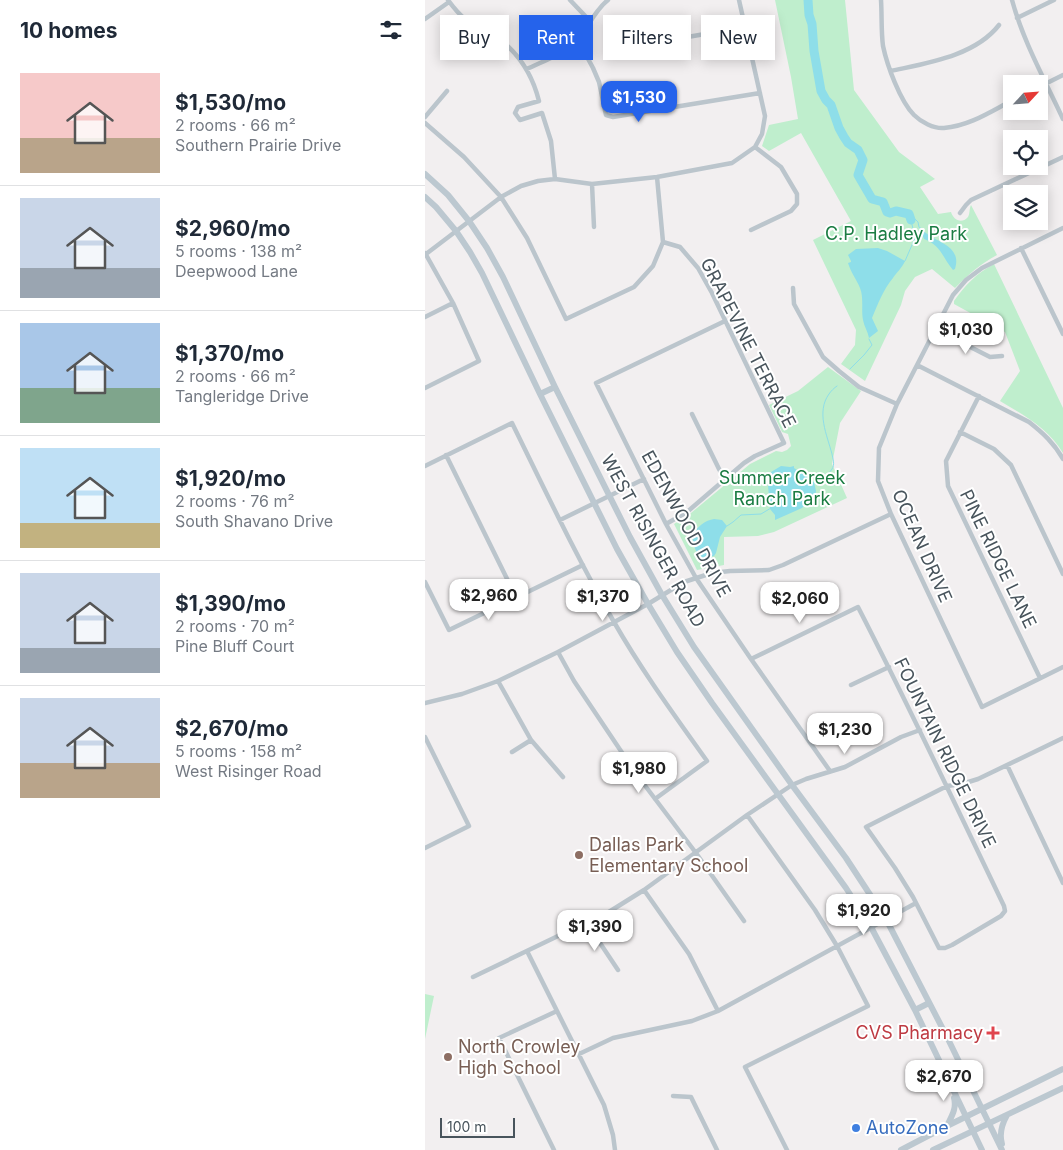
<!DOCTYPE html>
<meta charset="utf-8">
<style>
:root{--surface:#fff;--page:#f2f2f3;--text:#1f2937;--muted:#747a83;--line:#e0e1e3;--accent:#2563eb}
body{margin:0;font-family:Inter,sans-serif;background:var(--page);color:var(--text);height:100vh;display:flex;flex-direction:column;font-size:19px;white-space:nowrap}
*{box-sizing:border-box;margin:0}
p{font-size:16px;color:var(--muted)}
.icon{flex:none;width:28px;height:28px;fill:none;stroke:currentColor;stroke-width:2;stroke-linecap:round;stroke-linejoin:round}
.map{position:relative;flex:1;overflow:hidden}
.details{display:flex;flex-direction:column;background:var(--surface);width:425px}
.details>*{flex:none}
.top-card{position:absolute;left:15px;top:15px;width:475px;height:45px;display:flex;gap:10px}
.needle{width:32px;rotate:64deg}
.controls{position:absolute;left:578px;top:75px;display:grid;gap:10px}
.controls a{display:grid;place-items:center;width:45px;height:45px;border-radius:0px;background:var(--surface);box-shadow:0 2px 12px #0003;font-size:25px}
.scale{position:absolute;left:15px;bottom:12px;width:75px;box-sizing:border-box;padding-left:5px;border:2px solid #48545c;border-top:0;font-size:14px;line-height:18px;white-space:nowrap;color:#48545c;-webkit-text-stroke:4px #fff;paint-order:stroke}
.price{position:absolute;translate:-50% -42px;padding:0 11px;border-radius:10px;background:#fff;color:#222;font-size:16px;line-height:32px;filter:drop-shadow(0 1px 2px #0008)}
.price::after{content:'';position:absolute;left:50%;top:30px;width:15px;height:11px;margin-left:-8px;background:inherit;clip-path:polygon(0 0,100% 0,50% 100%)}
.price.on{background:var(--accent);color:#fff}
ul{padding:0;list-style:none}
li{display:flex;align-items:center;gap:15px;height:125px;padding:0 20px}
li+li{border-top:1px solid var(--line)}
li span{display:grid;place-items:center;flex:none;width:140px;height:100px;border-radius:0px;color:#555}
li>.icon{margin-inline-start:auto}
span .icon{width:60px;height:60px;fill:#fffc;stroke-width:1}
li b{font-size:21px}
h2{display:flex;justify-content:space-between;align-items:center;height:60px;padding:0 20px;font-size:21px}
.tag{padding:0 18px;border-radius:0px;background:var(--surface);box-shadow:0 2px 12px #0003;font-size:18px;line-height:45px}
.tag.on{background:var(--accent);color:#fff}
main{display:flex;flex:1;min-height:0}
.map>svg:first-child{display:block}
.green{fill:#bfeecd}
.water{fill:#8edee9}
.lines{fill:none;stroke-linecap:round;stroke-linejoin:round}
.stream{stroke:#8edee9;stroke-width:1}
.river{stroke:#8edee9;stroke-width:9}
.minor{stroke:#bbc5cc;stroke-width:4.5}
.secondary{stroke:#bcc8d0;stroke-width:6}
.education-dot{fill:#8d6e63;stroke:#fff;stroke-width:2}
.health-dot{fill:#e0444e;stroke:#fff;stroke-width:2}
.shop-dot{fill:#3f7fe0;stroke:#fff;stroke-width:2}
.labels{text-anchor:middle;stroke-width:4;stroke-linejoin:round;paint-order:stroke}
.park-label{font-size:18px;fill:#1a7c42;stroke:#fff}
.street-label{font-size:18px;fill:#48545c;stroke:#fff}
.education-label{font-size:18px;fill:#785e54;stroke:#fff;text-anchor:start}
.health-label{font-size:18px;fill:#be3a42;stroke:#fff;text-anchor:end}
.shop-label{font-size:18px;fill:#366cbe;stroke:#fff;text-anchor:start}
</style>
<main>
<section class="details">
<h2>10 homes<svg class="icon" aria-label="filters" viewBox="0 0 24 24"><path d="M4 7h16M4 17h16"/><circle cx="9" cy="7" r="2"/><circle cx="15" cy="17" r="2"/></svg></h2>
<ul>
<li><span style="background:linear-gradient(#f6c9c9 65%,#b9a48a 0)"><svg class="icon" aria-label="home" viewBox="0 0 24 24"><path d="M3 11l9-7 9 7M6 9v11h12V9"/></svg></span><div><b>$1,530/mo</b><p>2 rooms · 66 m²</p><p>Southern Prairie Drive</p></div></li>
<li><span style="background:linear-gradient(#c9d6e8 70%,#9aa5b1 0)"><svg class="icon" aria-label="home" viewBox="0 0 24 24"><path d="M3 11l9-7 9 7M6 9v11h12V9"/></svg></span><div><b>$2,960/mo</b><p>5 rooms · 138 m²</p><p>Deepwood Lane</p></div></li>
<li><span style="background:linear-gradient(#a9c7e8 65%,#7fa58c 0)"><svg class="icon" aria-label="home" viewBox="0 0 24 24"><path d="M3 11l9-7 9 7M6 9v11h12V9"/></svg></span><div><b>$1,370/mo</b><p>2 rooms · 66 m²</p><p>Tangleridge Drive</p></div></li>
<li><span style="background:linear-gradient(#bfe0f5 75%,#c2b280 0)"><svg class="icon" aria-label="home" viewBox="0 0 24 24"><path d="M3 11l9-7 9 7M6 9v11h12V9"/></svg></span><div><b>$1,920/mo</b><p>2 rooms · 76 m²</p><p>South Shavano Drive</p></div></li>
<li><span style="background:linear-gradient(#c9d6e8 75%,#9aa5b1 0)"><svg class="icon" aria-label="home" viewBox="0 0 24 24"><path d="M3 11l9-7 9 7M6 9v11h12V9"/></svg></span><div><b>$1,390/mo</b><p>2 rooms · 70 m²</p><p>Pine Bluff Court</p></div></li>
<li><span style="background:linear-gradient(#c9d6e8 65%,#b9a48a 0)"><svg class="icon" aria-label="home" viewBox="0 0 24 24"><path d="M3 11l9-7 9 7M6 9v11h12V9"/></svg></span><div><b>$2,670/mo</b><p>5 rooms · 158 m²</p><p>West Risinger Road</p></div></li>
</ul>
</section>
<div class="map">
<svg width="638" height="1150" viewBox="0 0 638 1150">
<rect width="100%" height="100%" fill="#f2eff0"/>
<path class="green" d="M350,0H420L429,90L474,152L510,179L495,187L513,214L526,212C528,219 536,225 543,217C545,214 544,209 546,205L572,255C555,264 543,275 530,288L507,269L490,277L480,291L476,305L440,381L416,364L430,345L431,330L388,240L426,221L376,133L344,151L337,146L344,125L373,119L366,77Z
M569,264L638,408V453C623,428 600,416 575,401L595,371L580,332L529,304V301C541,284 551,274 569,264Z
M403,367L436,391L415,423L407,464L422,498L349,532L333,536L299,537V565L272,570L249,524L266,513L325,464L351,451L357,452L362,450L366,446L363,434L357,432L344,405L373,391Z
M0,994L9,996L0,1039Z"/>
<path class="water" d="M494,227H495C497,229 499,232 501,233C513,243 537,246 530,269L528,270C517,257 516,245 499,239Z
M453,248L462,251L480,261C477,268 472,272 468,278C458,290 453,304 447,318L453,331L444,338C443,332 439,326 438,320C436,310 439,298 435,288C432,280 426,273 423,263L426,262V261L423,255L431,249Z
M356,466L365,467L369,466V468L389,482L391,491L390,498L385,500L377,508L350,520V515L345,509L343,485L346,472Z
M289,519L297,520L302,526L295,537L291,553L289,556L279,558L274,557C271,551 267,543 268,537C270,527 281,520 289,519Z"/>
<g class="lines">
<path class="stream" d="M486,217L489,218L493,222L494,227
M479,262L480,261L490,238L486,220
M425,369L439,355L447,345L444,339
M388,483C393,479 404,475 407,469C410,465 408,459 407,454C402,435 391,412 404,394C406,391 409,388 412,386
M302,526L308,522L316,515L336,514L346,508"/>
<path class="river" d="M383,0L384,15L387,24L389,51L396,91L401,100L406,105L414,128L419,137L423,143L433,150L438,160L433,175L447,199L458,202L462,212L465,213L471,211L484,214L486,220"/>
<path class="minor" d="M23,0C28,7 35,15 41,20C48,26 58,28 66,33C91,49 107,73 114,101L93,107L90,113L95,120L117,113L126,141L130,179
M145,0L165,21
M456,0C457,15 456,31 458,46C462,65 475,101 489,115C496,122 509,129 519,128C544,126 565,112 586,101
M587,0C598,41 620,80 638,119
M592,18L629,0
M0,19L24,2
M153,40L168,68L174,82L181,115L188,117L335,93
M239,41L321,27
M102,69C116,62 143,52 153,40C163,27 170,10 183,0
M466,71C502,63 550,56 574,25
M614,87L638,75
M0,117L22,91
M0,123L39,157L76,197L102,238L141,319L209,287L228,266L238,242L232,177
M167,184L169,227
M535,213L541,205L546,200L638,157
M638,228L557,268L541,280L528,295L472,404L454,448L453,481L466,514L557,707L638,667
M326,230L366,211L372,204V194L356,167L330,147
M238,242L255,247L273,268L287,293L359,443L330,456L319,463L262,512L241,524
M596,248L638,334
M0,253L28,303L54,361L0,388
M1,254L76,197L96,186L113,181L130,179L167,184L232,177L307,163L330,147L337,134L340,116L314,0
M368,288L369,304L398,357L414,371L434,387L472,404
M0,317L28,303
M300,321L171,383L241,524L271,578L326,659L405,771
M510,329L565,357L577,356
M492,365L604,422C618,433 629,443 638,459
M554,396L521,461L523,486L615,678
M267,414L294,469L300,479
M535,432L569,449L586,465L638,574
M21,455L91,597
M0,466L87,423C120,490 152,558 189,622C217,671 250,716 282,761L230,799
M135,520L219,479
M0,582L24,630L158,565
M133,652L149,681L212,775L271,853L319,921
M326,659L433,607C484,706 531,806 579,906L580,911L576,916L527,945L520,948H514L488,897L470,868L441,827L522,786L537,784L553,779L638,738
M73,681L106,740L138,777
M426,685L464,667
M0,703L37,694L73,681L133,652L223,604L259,582L287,573L305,571L344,570L358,565L466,514
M0,737L44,826L0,848
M87,752L106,740
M582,765L638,883
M322,815L390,910L412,946L443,1006L320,1067L362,1150
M219,890L264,954L293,1011
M163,925L193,970
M102,951L179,1105L188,1135L190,1150
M48,977L133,936L163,925L219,890L322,815L367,785L381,779L420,767L476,737L495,730
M154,1054L188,1038L267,1021L293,1011L491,903
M248,1096L266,1097L292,1150
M129,1150L74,1038L132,1011"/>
<path class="secondary" d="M0,174L23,195L44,221L62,248L78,277L130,387L205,537L237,595L269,647L367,785L421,858L461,919L523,1039L577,1150
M0,197L11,207L31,231L45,252L57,273L115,394L192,549L223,604L252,652L287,703L421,888L446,927L490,1010L557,1150
M115,394L130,387
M490,1010L504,1003
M522,1126C526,1117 532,1109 529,1098
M577,1144C574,1134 577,1124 582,1115
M476,1150L522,1126L638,1069
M508,1150L638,1088"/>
</g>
<g class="education-dot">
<circle cx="154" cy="855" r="5"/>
<circle cx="23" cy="1057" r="5"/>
</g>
<path class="health-dot" d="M565.5 1025.5h5v5h5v5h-5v5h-5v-5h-5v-5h5z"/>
<circle class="shop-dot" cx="431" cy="1128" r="5"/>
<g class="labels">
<g class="park-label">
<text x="471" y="240">C.P. Hadley Park</text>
<text x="357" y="484">Summer Creek<tspan x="357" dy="21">Ranch Park</tspan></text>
</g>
<g class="street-label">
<text transform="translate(323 343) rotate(63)" y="6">GRAPEVINE TERRACE</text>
<text transform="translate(261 524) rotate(61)" y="6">EDENWOOD DRIVE</text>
<text transform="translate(228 541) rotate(61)" y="6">WEST RISINGER ROAD</text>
<text transform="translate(497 546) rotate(66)" y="6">OCEAN DRIVE</text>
<text transform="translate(573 559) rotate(64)" y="6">PINE RIDGE LANE</text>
<text transform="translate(520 753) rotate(64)" y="6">FOUNTAIN RIDGE DRIVE</text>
</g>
<g class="education-label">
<text x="164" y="851">Dallas Park<tspan x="164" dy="21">Elementary School</tspan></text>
<text x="33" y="1053">North Crowley<tspan x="33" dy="21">High School</tspan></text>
</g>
<g class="health-label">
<text x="558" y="1039">CVS Pharmacy</text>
</g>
<g class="shop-label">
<text x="441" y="1134">AutoZone</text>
</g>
</g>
</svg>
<div class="controls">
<a><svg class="needle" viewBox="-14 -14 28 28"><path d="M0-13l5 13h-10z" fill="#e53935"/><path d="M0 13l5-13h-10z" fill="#747a83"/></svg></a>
<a><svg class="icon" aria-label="locate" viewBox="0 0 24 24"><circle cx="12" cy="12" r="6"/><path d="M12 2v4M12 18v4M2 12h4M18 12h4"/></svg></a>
<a><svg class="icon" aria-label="layers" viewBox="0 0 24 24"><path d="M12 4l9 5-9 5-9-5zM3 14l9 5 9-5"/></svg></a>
</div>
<div class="scale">100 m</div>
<b class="price on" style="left:214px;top:123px">$1,530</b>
<b class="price" style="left:541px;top:355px">$1,030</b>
<b class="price" style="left:64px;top:621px">$2,960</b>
<b class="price" style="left:178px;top:622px">$1,370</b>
<b class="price" style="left:375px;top:624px">$2,060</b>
<b class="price" style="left:420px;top:755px">$1,230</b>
<b class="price" style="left:214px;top:794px">$1,980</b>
<b class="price" style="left:439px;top:936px">$1,920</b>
<b class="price" style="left:170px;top:952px">$1,390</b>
<b class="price" style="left:519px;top:1102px">$2,670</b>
<div class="top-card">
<a class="tag">Buy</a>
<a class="tag on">Rent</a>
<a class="tag">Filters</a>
<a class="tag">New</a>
</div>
</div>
</main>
